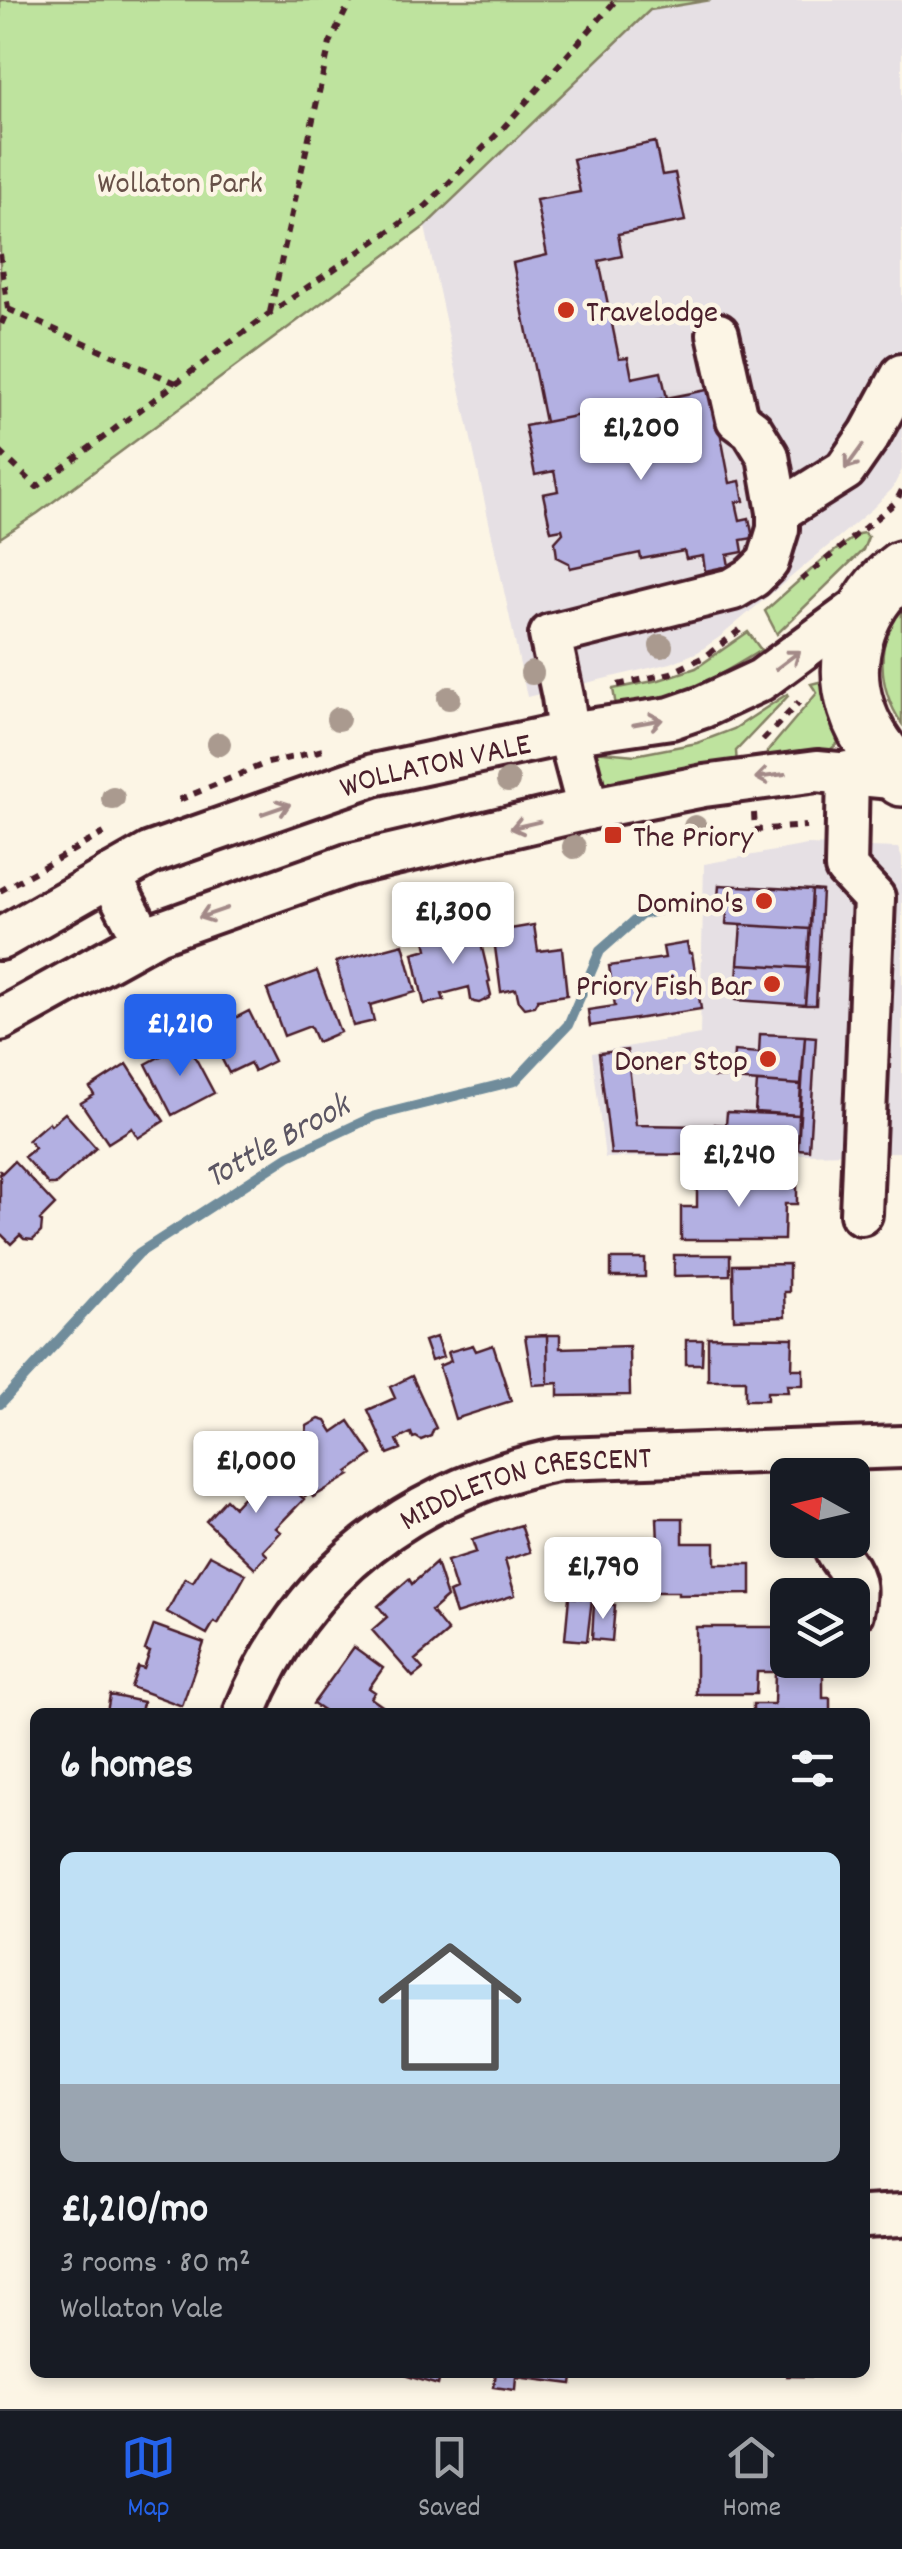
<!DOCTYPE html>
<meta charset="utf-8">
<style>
:root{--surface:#171b24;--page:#20242c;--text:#f1f3f6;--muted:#9ea1a6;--line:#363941;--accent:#2563eb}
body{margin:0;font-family:Dekko,sans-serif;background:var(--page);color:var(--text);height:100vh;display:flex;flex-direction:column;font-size:38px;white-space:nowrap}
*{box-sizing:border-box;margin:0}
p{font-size:32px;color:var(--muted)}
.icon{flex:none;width:55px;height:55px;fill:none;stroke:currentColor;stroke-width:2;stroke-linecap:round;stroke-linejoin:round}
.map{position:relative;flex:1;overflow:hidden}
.drawer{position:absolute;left:30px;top:1708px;width:840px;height:670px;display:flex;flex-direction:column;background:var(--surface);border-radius:15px;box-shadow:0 5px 15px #0003}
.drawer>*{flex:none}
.needle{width:65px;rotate:278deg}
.buttons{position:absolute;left:770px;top:1458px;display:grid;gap:20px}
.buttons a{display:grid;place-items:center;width:100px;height:100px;border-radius:15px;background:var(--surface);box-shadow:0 5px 15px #0003;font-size:50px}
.price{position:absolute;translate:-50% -85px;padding:0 22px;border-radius:10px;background:#fff;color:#222;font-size:32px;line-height:65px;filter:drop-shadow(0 2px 5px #0008)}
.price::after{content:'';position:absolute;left:50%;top:60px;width:30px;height:22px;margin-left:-15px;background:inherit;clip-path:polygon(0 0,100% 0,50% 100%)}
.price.current{background:var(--accent);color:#fff}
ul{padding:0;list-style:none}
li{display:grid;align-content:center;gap:20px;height:530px;padding:0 30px}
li+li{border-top:2px solid var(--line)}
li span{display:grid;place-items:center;height:310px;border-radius:15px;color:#555}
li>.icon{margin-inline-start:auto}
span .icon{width:180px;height:180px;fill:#fffc;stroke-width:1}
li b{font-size:42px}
h2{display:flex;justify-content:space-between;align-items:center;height:120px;padding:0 30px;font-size:42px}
.tabs{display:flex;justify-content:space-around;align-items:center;height:140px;border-top:2px solid var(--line);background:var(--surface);font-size:28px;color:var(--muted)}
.tabs a{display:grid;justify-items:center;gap:5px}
.tabs .current{color:var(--accent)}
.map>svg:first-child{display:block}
.built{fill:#e6e0e4}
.green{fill:#bee39e;stroke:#848164;stroke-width:2.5}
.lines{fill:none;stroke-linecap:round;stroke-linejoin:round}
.stream{stroke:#6f8c9b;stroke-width:10}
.building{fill:#b3b0e2;stroke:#4a1f2b;stroke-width:2.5}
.minor-casing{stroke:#4a1f2b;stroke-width:48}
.highway-casing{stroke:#4a1f2b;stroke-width:62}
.path{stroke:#4a1f2b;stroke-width:6;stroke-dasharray:8 8;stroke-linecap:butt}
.minor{stroke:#fcf5e5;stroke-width:40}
.highway{stroke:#fcf5e5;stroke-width:55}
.tree{fill:#aa9a8f}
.oneway{stroke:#a38a88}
.poi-dot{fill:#c8321e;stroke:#fcf5e5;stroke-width:4}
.labels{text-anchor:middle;stroke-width:9;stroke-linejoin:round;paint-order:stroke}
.park-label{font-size:32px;fill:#675048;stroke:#fcf5e5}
.poi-label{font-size:32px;fill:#4a1f2b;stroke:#fcf5e5;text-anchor:end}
.street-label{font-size:32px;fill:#4a1f2b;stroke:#fcf5e5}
.water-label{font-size:35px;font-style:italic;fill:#5c5663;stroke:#fcf5e5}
</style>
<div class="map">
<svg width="902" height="2409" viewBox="0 0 902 2409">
<rect width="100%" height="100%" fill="#fcf5e5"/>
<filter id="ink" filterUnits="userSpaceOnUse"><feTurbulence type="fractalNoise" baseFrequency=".01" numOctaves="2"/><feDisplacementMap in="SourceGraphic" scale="20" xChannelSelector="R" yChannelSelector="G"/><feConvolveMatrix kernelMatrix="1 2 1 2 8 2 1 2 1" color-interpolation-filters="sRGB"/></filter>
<g filter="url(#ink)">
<path class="built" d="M711,0H902V470L892,489L872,509L721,636L698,652L671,663L527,697L425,227L650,10Z
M807,845L898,848L902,858V1152L605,1158L592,1053L700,1034L704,864Z"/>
<path class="green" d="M0,0H711L650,10L424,227L38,513L0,538Z
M864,533L868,537L863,550L777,634L765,611L821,561L858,534Z
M902,604V724C877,687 875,641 902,604Z
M748,632L761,650C728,670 695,691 657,700C644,703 630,704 616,706L613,689L659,680L696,668Z
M819,682L824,688L827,712L838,743L830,750L767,759V752L817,693L811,684Z
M787,694L788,696L736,751L737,765L591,794L593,751L635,755L697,743L734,729Z"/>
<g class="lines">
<path class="stream" d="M0,1404L139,1253L289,1156L375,1116L515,1081L568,1025L600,951L641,915L685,904"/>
</g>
<path class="building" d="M655,142L662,175L675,173L685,221L618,234L622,256L599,261L619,358L628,357L632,378L661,372L667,398L545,422L513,263L547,255L536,200L580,192L573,159Z
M712,389L730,483L740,481L744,501L736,502L740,520L749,518L753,538L741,540L743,552L727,555L729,566L705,571L703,556L686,559L684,551L641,559L640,553L570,568L569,563L557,557L555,542L563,533L562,529L551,531L543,494L558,491L554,471L535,475L525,426Z
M719,885L812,890L810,929L726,924L727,912H717Z
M812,890L822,891L816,1005H805Z
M534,925L538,951L562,948L567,995L538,999L534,1006L524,1008L519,1002L516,989L501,992L493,932Z
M741,925L810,929L808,968L738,964Z
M477,927L490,981L488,982L491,995L489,998L479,1003L474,1002L471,1000L469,987L442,994L444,1000L424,1004L413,953L427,949L425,940Z
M687,943L689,953H692L701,1009L590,1026L588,1010L615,1006L609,966L665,958L663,947Z
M403,944L416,992L370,1005L374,1021L353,1026L336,962Z
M738,964L808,968L805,1005L736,1000Z
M317,971L340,1032L317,1042L310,1026L284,1036L267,990Z
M249,1011L274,1061L254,1071L250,1063L229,1073L208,1032Z
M760,1034L805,1036L801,1085L732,1080V1078L713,1077L714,1065L733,1067L734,1051L759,1053Z
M805,1036L816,1037L809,1150L798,1149Z
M187,1042L214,1093L172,1115L146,1064Z
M627,1050L636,1125L702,1126V1155L611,1154L599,1053Z
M127,1064L164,1121L138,1138L132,1128L108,1143L81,1103L94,1095L90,1088Z
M757,1082L801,1085L799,1115L755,1112Z
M727,1112L799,1115L798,1149L714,1145L715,1124L726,1125Z
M65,1113L96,1148L55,1185H49L24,1157L35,1148L28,1140L49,1122L51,1125Z
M14,1161L55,1205L40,1220L42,1222L41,1232L33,1240L24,1239L20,1235L11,1244L0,1233V1171L2,1173Z
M797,1179V1204H785L784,1240H681V1207H697V1180Z
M674,1255H730V1275L674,1276Z
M611,1259H645V1277H611Z
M789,1264V1292H784L785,1317L734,1319L733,1265Z
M547,1335H560V1348L629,1346L630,1395L558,1396V1383L548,1384Z
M547,1335L548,1384L533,1385L525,1336Z
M436,1337L443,1357L431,1361L424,1341Z
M708,1337L793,1338L792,1369H803V1385H787L788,1392H767V1400H745V1380H708Z
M686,1340H703L702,1364H686Z
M473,1345L476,1351L493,1345L511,1401L455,1419L439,1366L451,1361L448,1352Z
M412,1376L436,1428L433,1430L431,1436L421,1440L416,1437L413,1438L411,1433L397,1440L401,1449L388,1454L368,1410L395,1398L390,1387Z
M319,1419L326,1421L333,1432L349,1421L372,1455L348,1472L350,1475L313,1497L310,1493L305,1496L294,1480L300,1477L294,1468L318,1453L306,1434L307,1426Z
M263,1466L269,1467L304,1499L276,1528L281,1532L263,1551L267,1555L255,1568L206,1521L226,1499L234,1507L258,1481V1470Z
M657,1518H683V1543H715V1564H751V1594L678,1595V1592H630V1564H648V1544H658Z
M521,1525L530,1552L505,1560L515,1595L456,1614L449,1593L456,1590L447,1561L476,1552L472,1540Z
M210,1555L246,1574L218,1624L214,1622L207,1634L167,1612L185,1578L193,1582Z
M436,1563L447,1597L431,1611L448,1632L415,1660L423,1669L413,1677L372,1630L387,1617L378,1606L409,1579L412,1584Z
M569,1597L592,1599L587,1641L565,1639Z
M594,1604L615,1605L612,1641L592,1639Z
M154,1625L204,1643L182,1706L131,1687L138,1667L144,1669L150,1652L145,1650Z
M696,1627H776V1669L823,1670V1698H830V1712H753V1704H774L775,1672H757L756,1694H696Z
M354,1647L383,1668L369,1688L375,1692L371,1698L385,1708L381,1712H325L313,1704Z
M110,1695L143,1702L141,1712H107Z
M408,2372H441L438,2385L407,2376Z
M496,2372H574L572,2384L516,2377L515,2390L494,2387Z
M787,2372H850V2377L787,2376Z"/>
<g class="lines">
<defs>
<g id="minor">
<path d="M778,512L845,470L870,434L902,375"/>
<path d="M848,772L846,868L874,898L861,1214"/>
<path d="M588,809L568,733L563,697L550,635L733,589L753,577L768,562L778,529V512L768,456L752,430L737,419L718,334"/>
<path d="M110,876L144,940"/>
<path id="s1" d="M0,939L151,853L373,775L568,733L671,718L703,707L761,680L871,599"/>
<path d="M0,1020L157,933L348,865L588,809L704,786L817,771L902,779"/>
<path d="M832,1540C834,1550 838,1555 844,1563C857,1580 856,1593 852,1613"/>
<path id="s2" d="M245,1712C302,1572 414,1488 561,1459L902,1447"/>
<path d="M865,2217L902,2215"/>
</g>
<path id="highway" d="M902,569C860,600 840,656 856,707C864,734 882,758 902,778"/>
</defs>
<use href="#minor" class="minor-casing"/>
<use href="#highway" class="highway-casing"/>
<path class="path" d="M0,254L8,309L0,327
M8,309L176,383
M270,312L330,43L351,0
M0,452L37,487L270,313L426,206L504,127L616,0
M801,580L896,502L902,490
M618,685L671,673L706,656L745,626
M763,740L799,702
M179,800L264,764L323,750
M754,813L755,830L806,826
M0,891L104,833"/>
<use href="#minor" class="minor"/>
<use href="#highway" class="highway"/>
</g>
<g class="tree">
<circle cx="661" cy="646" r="12"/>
<circle cx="532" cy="673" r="12"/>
<circle cx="449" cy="698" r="12"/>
<circle cx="338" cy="719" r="12"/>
<circle cx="219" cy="744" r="12"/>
<circle cx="508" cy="781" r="12"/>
<circle cx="113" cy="798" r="12"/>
<circle cx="695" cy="827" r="12"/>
<circle cx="574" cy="847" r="12"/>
</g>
<defs><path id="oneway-shaft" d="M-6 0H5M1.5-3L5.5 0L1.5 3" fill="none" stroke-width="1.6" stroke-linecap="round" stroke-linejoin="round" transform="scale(2.5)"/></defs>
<g class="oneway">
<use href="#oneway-shaft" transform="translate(854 457) rotate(126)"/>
<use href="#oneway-shaft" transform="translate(788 660) rotate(-37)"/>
<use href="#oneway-shaft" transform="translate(648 722) rotate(-10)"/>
<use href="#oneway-shaft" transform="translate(770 776) rotate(172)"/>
<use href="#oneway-shaft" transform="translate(276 809) rotate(-19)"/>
<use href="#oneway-shaft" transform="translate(525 825) rotate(167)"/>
<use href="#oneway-shaft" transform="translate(213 913) rotate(161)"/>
</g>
</g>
<g class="poi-dot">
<circle cx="566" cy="310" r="10"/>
<rect x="603" y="825" width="20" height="20" rx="5"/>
<circle cx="764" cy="901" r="10"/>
<circle cx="772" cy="984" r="10"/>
<circle cx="768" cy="1059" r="10"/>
</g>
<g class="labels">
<g class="park-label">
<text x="180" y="192">Wollaton Park</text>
</g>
<g class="poi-label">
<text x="586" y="321" text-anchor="start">Travelodge</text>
<text x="633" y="846" text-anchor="start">The Priory</text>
<text x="744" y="912">Domino's</text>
<text x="752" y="995">Priory Fish Bar</text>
<text x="748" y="1070">Doner Stop</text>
</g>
<g class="street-label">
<text dy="11" stroke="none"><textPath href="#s1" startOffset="472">WOLLATON VALE</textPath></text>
<text dy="11" stroke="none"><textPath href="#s2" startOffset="382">MIDDLETON CRESCENT</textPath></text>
</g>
<g class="water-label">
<text transform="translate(276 1139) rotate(-29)" y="12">Tottle Brook</text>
</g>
</g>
</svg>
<div class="buttons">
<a><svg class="needle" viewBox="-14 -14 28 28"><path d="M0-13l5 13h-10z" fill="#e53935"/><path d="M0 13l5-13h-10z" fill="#9ea1a6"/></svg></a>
<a><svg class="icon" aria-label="layers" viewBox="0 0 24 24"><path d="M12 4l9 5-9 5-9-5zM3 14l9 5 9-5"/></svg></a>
</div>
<b class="price" style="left:641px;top:483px">£1,200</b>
<b class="price" style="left:453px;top:967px">£1,300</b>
<b class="price current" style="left:180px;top:1079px">£1,210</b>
<b class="price" style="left:739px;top:1210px">£1,240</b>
<b class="price" style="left:256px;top:1516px">£1,000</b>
<b class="price" style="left:603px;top:1622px">£1,790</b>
<section class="drawer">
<h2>6 homes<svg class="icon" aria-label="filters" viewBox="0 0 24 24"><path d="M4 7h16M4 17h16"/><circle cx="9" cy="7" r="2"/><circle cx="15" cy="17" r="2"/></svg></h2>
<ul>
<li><span style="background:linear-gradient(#bfe0f5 75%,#9aa5b1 0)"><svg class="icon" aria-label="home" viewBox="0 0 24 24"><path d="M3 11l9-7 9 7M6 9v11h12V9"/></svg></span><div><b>£1,210/mo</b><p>3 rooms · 80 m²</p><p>Wollaton Vale</p></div></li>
</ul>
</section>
</div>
<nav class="tabs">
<a class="current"><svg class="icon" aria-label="map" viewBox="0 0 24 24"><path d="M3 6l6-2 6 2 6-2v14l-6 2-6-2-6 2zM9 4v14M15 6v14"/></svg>Map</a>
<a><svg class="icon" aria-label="saved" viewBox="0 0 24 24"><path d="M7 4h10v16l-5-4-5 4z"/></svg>Saved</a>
<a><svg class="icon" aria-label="home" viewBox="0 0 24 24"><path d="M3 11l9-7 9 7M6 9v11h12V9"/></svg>Home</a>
</nav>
